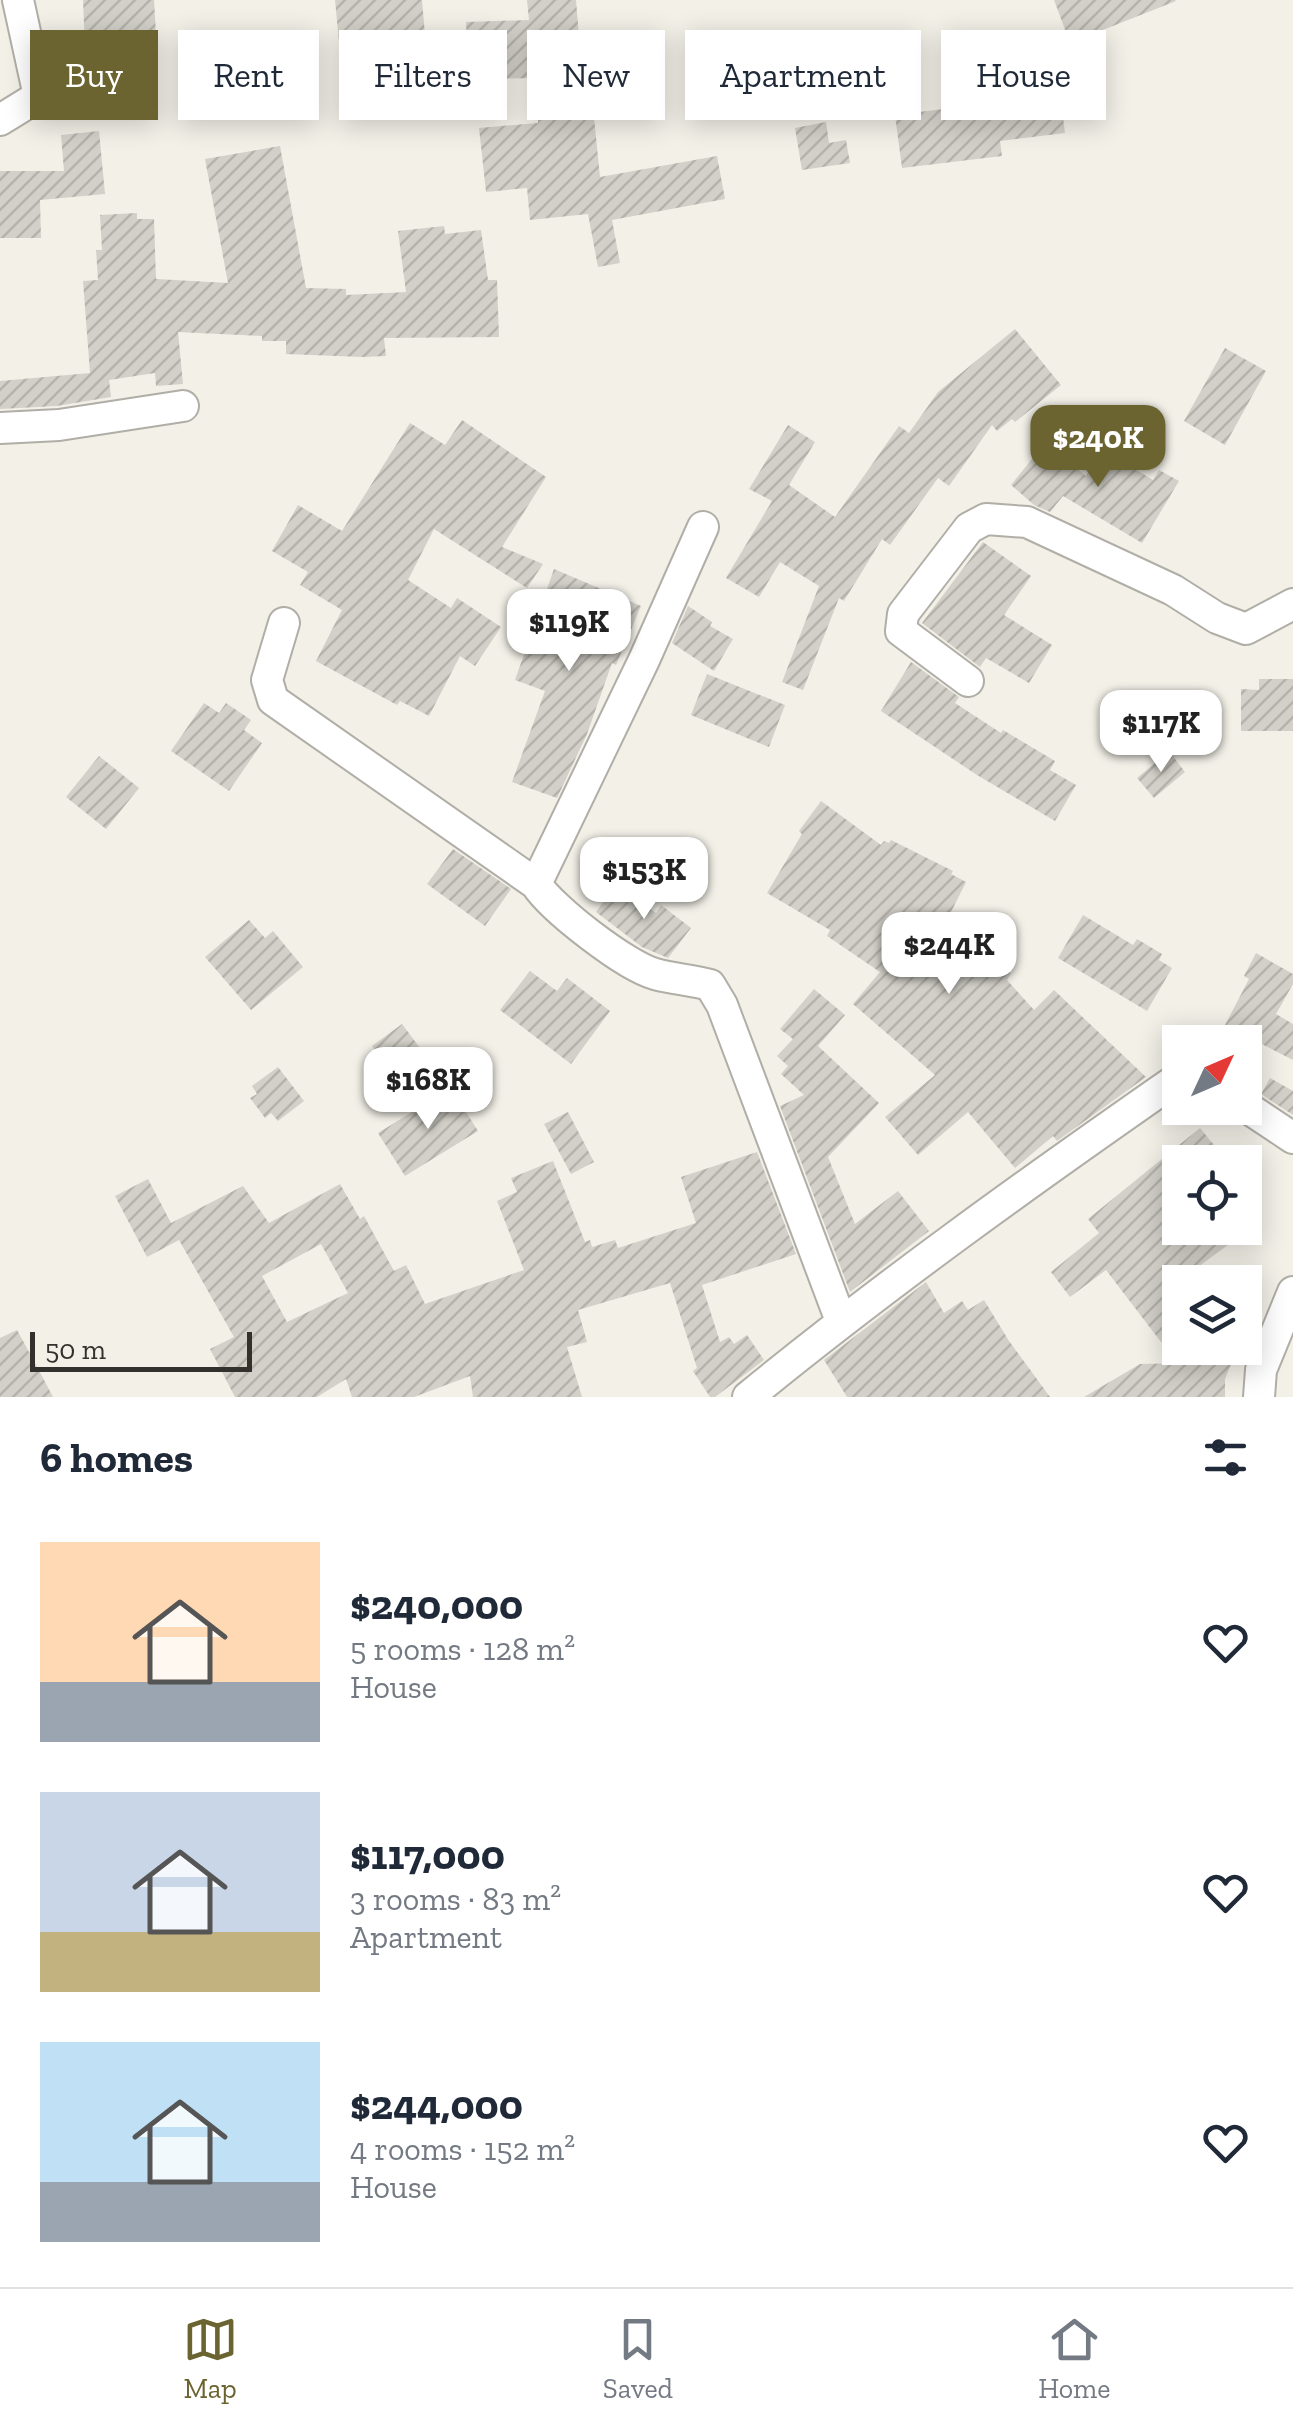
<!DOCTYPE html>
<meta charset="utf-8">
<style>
:root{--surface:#fff;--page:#f2f2f3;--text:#1f2937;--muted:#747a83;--line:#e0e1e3;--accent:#6b6431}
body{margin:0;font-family:"Zilla Slab",serif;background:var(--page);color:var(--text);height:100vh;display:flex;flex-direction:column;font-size:38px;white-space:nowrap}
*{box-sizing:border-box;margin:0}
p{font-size:32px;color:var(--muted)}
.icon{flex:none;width:55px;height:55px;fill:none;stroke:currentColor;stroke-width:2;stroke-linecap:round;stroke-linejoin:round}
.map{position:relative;height:1397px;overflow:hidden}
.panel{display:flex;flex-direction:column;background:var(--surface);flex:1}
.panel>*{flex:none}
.banner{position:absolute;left:30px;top:30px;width:1235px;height:90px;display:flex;gap:20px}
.needle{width:65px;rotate:46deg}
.fabs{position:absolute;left:1162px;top:1025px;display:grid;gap:20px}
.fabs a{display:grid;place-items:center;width:100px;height:100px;border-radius:0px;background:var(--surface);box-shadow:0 5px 25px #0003;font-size:50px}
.scale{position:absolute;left:30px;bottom:25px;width:222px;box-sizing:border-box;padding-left:10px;border:5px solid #32312e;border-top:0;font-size:28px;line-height:35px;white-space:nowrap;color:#32312e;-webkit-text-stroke:8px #f2f0e7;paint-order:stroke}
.price{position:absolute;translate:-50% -85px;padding:0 22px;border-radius:20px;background:#fff;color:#222;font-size:32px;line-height:65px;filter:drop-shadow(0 2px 5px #0008)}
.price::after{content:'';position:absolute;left:50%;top:60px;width:30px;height:22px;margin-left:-15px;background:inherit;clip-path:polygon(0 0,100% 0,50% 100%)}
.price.selected{background:var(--accent);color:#fff}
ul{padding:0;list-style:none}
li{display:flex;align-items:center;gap:30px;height:250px;padding:0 40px}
li span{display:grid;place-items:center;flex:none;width:280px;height:200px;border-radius:0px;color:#555}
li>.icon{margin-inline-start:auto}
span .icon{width:120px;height:120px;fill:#fffc;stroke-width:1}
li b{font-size:42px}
h2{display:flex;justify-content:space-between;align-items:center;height:120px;padding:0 40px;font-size:42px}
.tag{padding:0 35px;border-radius:0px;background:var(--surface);box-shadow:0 5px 25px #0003;font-size:35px;line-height:90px}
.tag.selected{background:var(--accent);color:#fff}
.tab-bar{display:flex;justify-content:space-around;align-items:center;height:140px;border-top:2px solid var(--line);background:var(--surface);font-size:28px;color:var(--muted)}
.tab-bar a{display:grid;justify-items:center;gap:5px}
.tab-bar .selected{color:var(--accent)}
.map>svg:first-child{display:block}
.building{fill:url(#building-hatch);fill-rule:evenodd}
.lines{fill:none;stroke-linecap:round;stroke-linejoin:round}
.minor-casing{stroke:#b0aea6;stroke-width:34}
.minor{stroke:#fff;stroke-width:30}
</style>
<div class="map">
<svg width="1293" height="1397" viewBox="0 0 1293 1397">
<defs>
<pattern id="building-hatch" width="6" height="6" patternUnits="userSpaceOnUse" patternTransform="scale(2.5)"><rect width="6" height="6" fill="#d2d0c8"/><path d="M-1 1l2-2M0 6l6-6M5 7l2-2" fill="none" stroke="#b5b3ac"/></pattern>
</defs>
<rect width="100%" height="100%" fill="#f2f0e7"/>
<path class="building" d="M83,0H154L158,68L86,71Z
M335,0H422L425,35L339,42Z
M527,0H576L581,61H587L589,68L600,177L717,156L725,199L612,220L620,263L598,267L588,214L530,220L527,188L486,192L479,128L538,123V78L468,79L466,22L529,20Z
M1054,0H1175L1176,1L1070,43Z
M1058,78L1065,133L1000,141L1002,156L902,168L895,115L991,103L988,86Z
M826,122L829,143L846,140L850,163L802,170L795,128Z
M99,131L105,194L40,200L41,238H0V171H64L61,135Z
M280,146L306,288L346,289V295L406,292L398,231L444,226L445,234L481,230L488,280H497L499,337L384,338L386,356L363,357L286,354V341H262V336L178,332L183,384L156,386L155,373L109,380L111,397L57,406L0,409V381L90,373L83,281L98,280L96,250H102L100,215L137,213V219H154L156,279L228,283L205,159Z
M1015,329L1061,385L1015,422L1012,419L997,431L992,425L949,486L938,478L890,545L882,539L844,601L839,598L803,690L782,682L819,586L780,562L759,597L726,578L772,501L749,489L788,425L815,442L789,485L835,517L899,426L909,433L938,392Z
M1225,348L1266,371L1225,445L1184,421Z
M462,420L546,477L502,547L543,564L527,588L434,529L408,580L451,608L457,598L501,627L475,666L460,656L429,716L400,701L397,705L316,661L342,610L300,585L308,572L272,551L298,505L342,531L410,423L445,445Z
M1045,443L1086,476L1102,449L1153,480L1159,470L1179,481L1142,543L1063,496L1050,512L1034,505L1011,485Z
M983,542L1031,576L1004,615L1052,645L1029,683L986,658L980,667L922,623Z
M554,569L641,606L616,665L612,663L587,734L557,798L512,782L545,691L515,680Z
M688,606L712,622L710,626L733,639L714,671L672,643Z
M911,662L959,697L955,703L1001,733L1003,730L1055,761L1050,770L1076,785L1055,821L977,775L881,711Z
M707,674L785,705L769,747L691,715Z
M1259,679H1293V731H1241V689L1259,690Z
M204,703L219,713L226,703L251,720L244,730L262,743L229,791L171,751Z
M1169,751L1185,772L1154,798L1137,778Z
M99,756L139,788L106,829L66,797Z
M821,801L881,845L884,841L889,843L891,840L953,871L951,874L966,882L941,932L1011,973L1007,980L1034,1010L1054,990L1146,1077L1057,1141L1053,1136L1015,1168L968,1112L918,1155L885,1117L935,1075L853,1004L880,972L827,936L830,930L767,893L802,834L799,831Z
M453,849L511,889L485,926L427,884Z
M616,884L656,913L661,905L691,928L668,958L642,947L596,912Z
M1083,915L1133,945L1137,939L1162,954L1159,960L1172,968L1147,1011L1058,958Z
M249,920L265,938L273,931L303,967L251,1010L205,957Z
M1256,953L1293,974V984L1276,1014L1293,1024V1060L1225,1025L1249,979L1244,976Z
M530,971L557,991L567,978L610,1011L571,1064L500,1010Z
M814,989L845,1015L818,1046L879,1103L828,1157L855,1224L898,1191L929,1231L850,1292L780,1106L804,1095L781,1074L788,1066L777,1056L793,1039L780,1029Z
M402,1024L423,1052L394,1075L372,1046Z
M278,1067L304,1101L278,1121L271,1113L265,1118L250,1098L257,1094L252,1086Z
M1270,1078L1293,1091V1115L1261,1094Z
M451,1088L478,1131L405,1176L378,1133Z
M568,1112L594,1162L571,1174L544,1124Z
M1200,1128L1228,1162H1180V1228H1251L1198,1267L1234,1282H1180V1328L1161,1342L1106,1270L1070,1297L1051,1272L1099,1233L1088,1219Z
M757,1152L796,1254L702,1285L720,1342L729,1337L734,1344L747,1335L764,1360L715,1397H710L693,1371L697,1368L670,1283L578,1310L587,1342L567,1347L582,1397H473L470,1376L414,1397H352L346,1379L317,1397H235L210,1349L234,1337L179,1240L147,1257L115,1196L148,1179L171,1223L243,1186L269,1223L340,1184L360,1219L364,1216L394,1271L406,1265L425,1304L524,1270L497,1201L517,1192L511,1178L553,1161L585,1242L590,1240L592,1247L615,1240L618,1248L696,1223L681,1177ZM321,1244L348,1293L287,1322L262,1276Z
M926,1282L944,1313L962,1301L968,1310L984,1300L1009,1341L1050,1397H847L824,1360Z
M17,1330L34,1361L53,1397H0V1338Z
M1232,1362L1225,1379V1397H1084L1140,1364Z"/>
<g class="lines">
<defs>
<path id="minor" d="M0,120L39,96L18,0
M0,428L59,425L183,406
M284,623L267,680L273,700L536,884C552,909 626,966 655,974C673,979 692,980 710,985L722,1005L841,1321
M968,681L901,631L903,614L969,528L986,519L1027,522L1173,590L1217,618L1246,629L1293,604
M536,884L644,660L703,527
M1245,1106L1293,1138
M748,1397C885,1285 1029,1182 1174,1081L1180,1080
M1259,1397L1261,1370L1293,1292"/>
</defs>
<use href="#minor" class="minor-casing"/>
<use href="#minor" class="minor"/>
</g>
</svg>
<div class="fabs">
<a><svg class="needle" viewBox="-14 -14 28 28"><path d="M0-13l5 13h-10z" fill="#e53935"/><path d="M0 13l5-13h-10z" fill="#747a83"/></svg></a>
<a><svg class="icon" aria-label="locate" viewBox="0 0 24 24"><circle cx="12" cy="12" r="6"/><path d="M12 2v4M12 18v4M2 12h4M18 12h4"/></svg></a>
<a><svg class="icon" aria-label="layers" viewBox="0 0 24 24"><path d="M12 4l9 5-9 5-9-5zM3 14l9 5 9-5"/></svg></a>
</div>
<div class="scale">50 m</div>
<b class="price selected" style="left:1098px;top:490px">$240K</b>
<b class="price" style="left:569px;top:674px">$119K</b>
<b class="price" style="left:1161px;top:775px">$117K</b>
<b class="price" style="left:644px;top:922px">$153K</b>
<b class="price" style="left:949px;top:997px">$244K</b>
<b class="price" style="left:428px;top:1132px">$168K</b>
<div class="banner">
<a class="tag selected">Buy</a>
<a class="tag">Rent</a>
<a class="tag">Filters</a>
<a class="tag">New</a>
<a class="tag">Apartment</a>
<a class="tag">House</a>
</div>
</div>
<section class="panel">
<h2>6 homes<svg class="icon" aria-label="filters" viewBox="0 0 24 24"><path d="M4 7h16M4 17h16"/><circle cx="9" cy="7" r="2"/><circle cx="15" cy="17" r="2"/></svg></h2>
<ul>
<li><span style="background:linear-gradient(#ffd9b3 70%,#9aa5b1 0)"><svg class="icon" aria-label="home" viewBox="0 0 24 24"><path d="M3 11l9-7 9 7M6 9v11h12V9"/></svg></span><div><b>$240,000</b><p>5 rooms · 128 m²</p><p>House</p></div><svg class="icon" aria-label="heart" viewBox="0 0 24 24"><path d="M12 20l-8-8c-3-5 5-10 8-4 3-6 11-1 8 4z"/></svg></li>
<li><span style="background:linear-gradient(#c9d6e8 70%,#c2b280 0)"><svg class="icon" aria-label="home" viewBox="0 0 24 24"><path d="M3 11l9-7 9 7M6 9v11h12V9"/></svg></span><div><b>$117,000</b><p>3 rooms · 83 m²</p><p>Apartment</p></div><svg class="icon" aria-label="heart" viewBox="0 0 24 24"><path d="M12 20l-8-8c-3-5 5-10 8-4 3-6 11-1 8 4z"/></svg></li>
<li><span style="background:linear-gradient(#bfe0f5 70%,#9aa5b1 0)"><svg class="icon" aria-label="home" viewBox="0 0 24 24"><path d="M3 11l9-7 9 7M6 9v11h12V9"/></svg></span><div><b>$244,000</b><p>4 rooms · 152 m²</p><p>House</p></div><svg class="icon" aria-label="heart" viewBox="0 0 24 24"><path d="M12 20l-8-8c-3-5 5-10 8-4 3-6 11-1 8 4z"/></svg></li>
</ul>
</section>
<nav class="tab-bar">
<a class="selected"><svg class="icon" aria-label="map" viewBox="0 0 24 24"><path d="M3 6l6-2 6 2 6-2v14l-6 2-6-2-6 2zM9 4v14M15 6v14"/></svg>Map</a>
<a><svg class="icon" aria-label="saved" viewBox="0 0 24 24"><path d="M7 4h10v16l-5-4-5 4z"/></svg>Saved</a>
<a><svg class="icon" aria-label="home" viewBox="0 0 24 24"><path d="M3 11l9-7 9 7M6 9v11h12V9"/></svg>Home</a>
</nav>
